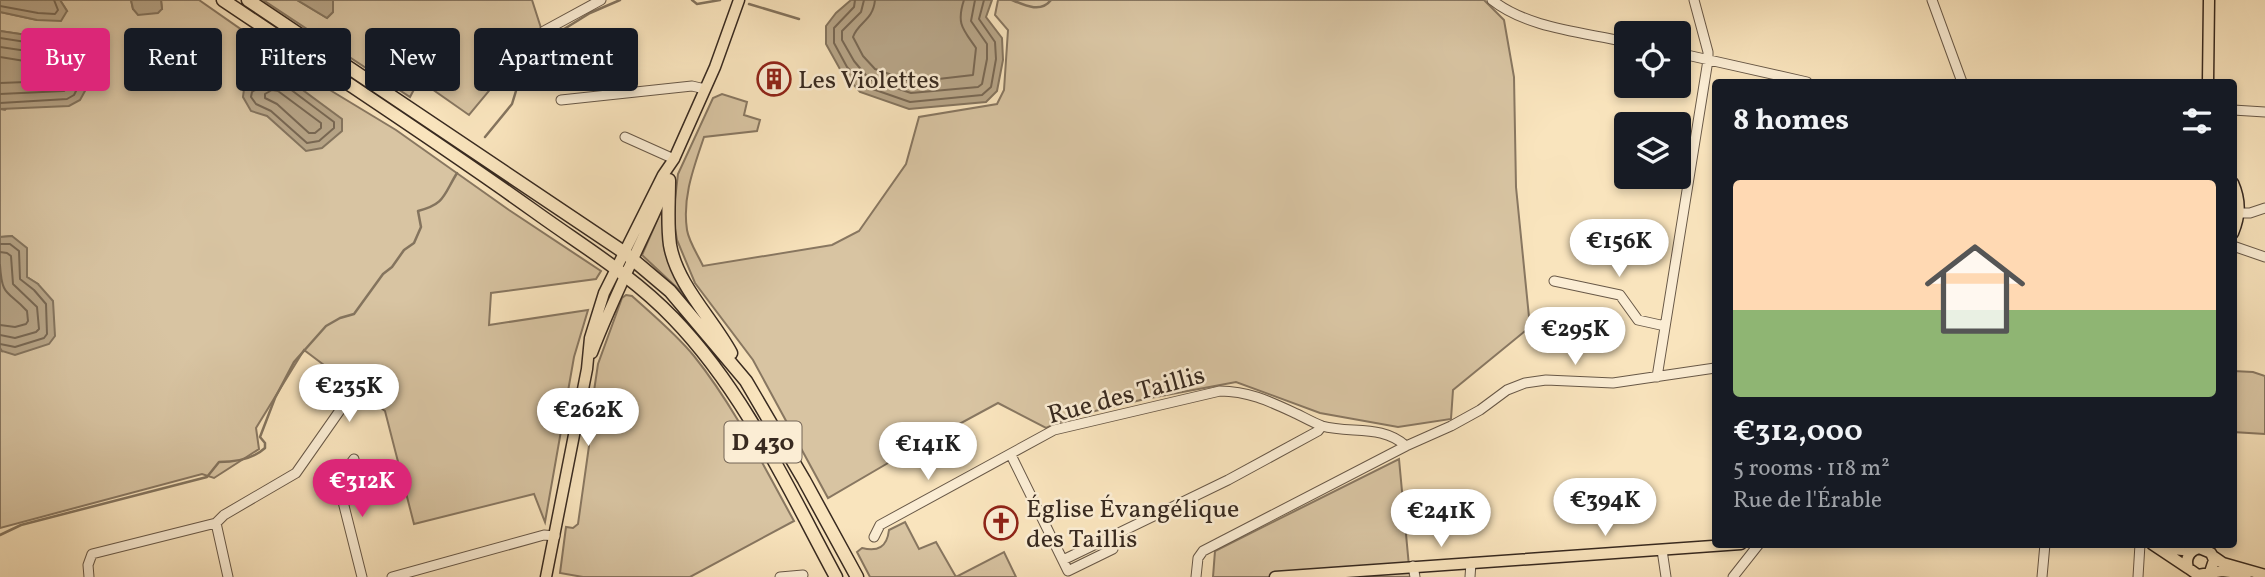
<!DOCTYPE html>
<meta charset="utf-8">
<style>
:root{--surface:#171b24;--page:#242831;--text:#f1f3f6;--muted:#9ea1a6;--line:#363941;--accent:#db2777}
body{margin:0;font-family:Vollkorn,serif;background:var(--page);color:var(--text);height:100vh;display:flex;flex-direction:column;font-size:26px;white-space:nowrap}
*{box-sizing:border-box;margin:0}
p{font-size:23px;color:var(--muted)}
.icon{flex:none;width:38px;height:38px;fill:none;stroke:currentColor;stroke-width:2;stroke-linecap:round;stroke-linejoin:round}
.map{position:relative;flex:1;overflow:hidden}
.sheet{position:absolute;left:1712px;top:79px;width:525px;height:469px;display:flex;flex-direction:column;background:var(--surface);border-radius:7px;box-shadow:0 4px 10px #0003}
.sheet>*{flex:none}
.top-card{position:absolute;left:21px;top:28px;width:665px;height:63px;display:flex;gap:14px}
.tools{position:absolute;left:1614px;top:21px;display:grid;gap:14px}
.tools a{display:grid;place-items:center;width:77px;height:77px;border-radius:7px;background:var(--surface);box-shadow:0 4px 10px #0003;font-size:35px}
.price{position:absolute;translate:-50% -60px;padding:0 16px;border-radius:24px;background:#fff;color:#222;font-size:23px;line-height:46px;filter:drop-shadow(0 2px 4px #0008)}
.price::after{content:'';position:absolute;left:50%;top:42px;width:21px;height:16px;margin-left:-10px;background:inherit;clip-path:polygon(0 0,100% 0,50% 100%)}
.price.current{background:var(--accent);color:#fff}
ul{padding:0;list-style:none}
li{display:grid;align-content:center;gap:14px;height:371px;padding:0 21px}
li+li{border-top:2px solid var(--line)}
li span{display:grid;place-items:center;height:217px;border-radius:7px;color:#555}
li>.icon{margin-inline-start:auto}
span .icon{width:126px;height:126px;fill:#fffc;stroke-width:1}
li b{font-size:30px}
h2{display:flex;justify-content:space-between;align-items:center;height:84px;padding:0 21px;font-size:30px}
.chip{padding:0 24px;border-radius:7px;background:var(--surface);box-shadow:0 4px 10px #0003;font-size:24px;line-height:63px}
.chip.current{background:var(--accent);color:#fff}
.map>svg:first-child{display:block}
.green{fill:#d8c4a2;stroke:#887761;stroke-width:2}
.water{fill:#b7a588;stroke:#84745e;stroke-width:2}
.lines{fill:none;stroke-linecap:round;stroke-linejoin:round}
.shore{stroke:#786854;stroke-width:2}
.stream{stroke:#84745e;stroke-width:2.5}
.minor-casing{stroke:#685847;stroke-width:11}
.major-casing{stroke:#382a20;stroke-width:13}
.highway-casing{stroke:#382a20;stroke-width:15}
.minor{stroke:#fbedd4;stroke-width:9}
.major{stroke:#f9e4bd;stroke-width:10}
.highway{stroke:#f9e4bd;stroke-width:12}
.labels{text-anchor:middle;stroke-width:5;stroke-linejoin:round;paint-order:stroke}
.shield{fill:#fbedd4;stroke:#726456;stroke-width:2}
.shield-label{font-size:24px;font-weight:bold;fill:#382a20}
.poi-label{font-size:26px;fill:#382a20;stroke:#fbedd4;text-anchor:start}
.street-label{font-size:26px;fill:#382a20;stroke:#fbedd4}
</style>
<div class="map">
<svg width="2265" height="577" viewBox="0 0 2265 577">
<rect width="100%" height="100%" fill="#f9e4bd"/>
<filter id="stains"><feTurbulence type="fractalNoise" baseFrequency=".00286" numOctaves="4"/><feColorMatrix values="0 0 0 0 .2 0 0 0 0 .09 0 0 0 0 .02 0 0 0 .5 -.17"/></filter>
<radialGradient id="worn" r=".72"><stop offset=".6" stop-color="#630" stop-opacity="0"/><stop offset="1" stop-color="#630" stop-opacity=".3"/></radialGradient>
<path class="green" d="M60,0H131L133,9H162L161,0H199L315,81L396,130L509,210L601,271L596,279L491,293L489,325L588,310L574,357L545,522L534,494L414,524L385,411L304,350L256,428L259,449L214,478L202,474L0,528V348L2,351L38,284L27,277L12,236L0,237V109L5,110L60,40L0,31V12L37,20L67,11Z
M263,0H297L327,18L333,12V0H532L541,28L469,115L419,80L410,97Z
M998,0H1484L1504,20L1514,77L1516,187L1530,327L1453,390L1451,419L1398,427L1320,413L1236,382L1145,399L1074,416L1046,428L998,403L900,456L828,498L753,360L695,283L677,240L673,217L678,174L713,98L722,94L747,102L744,115L760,120L757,131L704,137C694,167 682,197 687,230C689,242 698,255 703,266L832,245L859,231L906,164L919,117L997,104L1004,90L1008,30L995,15Z
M662,209H663L689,299L642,255Z
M626,295L632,296C653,315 676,334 694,356C734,406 763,465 794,521L690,577H583L560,573L566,527L573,528L578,524L589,446L587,438L598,364L622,298Z
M2233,371L2253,372L2265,376V434L2233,432Z
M1399,459L1410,577H1213L1215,551Z
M905,522L919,549L936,542L956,577L1004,552L1016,577H870L857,552L862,548C878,552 887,547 889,530Z"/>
<path class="water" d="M0,0H60L67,11L61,21L37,20L0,12Z
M131,0H161L162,9L158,13L138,15L133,9Z
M297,0H333V12L327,18Z
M851,0H992L986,17L1002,38L1003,60L997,91L986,102L909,109L860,92L841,71L826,44V26L836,13Z
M0,31L60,40L77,53L86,89L80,100L69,106L0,109Z
M269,72L285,77L342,119V131L322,148L306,151L267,116L251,111L243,97L244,89Z
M12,236L27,248V277L38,284L53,301L55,336L49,344L15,355L2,351L0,348V237Z"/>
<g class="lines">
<path class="shore" d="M855,0L854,7L834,28V43L847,67L864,86L910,102L982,95L991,87L996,59L995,42L979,19L984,0
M864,0L861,12L842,31V40L854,61L869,79L911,93L978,87L982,84L987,59V44L971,21L975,0
M875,0C873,21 858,22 853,37L863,56L875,69L912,82L973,75L976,48C963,29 956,24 964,0
M0,6L38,13L55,14L58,10L54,0
M0,38L58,47L71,57L78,87L74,95L67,99L0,103
M0,47L54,55L63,62L69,86L64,91L0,94
M0,57L49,65L54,68L56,77L53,81L0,83
M269,81L282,83L334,122V128L319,141L307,143L271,111L256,104L251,97L252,92Z
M272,90L278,91L321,123V128L315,133H309L277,104L265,98V94Z
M0,244H10L19,251L20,279L34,290L46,304L47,334L44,338L15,347L0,344
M0,252L7,253L11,256L13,284L37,307L39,329L36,332L15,338L0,335
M0,265C2,298 8,290 27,311L28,321L26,324L15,327L0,325"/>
<path class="stream" d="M692,0L697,4L720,0
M1012,0C1026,6 1041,13 1051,0
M749,4L799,19
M485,137L512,104L527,55L540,44L590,13L620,0
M0,535L21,525L207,477L219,462C235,462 252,460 265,448V443L260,437L275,398L294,362L326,326L340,318L354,314L383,274L392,267L404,250L414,243L421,227L418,211C445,204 443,196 457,173"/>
<defs>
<path id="minor" d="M1492,0C1527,28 1582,32 1626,42
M1932,0L1962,82
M544,31L601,0
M1678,53L1807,82
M561,100L692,86L705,89
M2233,110L2265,112
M625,137L674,159
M2239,213H2250L2265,208
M2233,246L2265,257
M1554,281L1620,295L1638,320L1665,326
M1657,377L1708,60V52L1694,0
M1011,455L1068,571L1113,549L1107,538
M354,459L340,478L339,486L362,577
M216,523L228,577
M874,537L880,525L1054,430L1220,391C1249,391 1271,402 1297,414C1305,418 1314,423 1322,426C1351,434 1382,424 1406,446
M1662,550L1666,577
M1063,560L1228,480L1318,431L1322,426
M1413,566L1415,577
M89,577L88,565L92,554L216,523L224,515L296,473L350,396
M392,577L544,535L555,536
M780,577L803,575
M1196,577L1198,558L1203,551L1406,446L1451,426L1480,410L1507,390L1525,383L1546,380L1613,383L1715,368
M1470,577L1471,563
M1733,577L1759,544
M2042,577L2045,544
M2138,577L2140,544"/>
<path id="major" d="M2208,82L2209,0
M2233,183C2241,201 2240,216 2233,233
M592,353C614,295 643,240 668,183
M2152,544L2188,568
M2166,544L2173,549L2192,551
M2213,556L2223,563L2265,575
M2210,572L2214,560L2211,553L2199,548C2189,551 2185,558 2188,568L2198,575L2222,571L2239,573L2249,572
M546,577L587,369L590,338L604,293L663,175L674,159L715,67L739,0
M1275,577L1741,544"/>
<path id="highway" d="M223,0C327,70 432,138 534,211C581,245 633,276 673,318C744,391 788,488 836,577
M248,0L625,253L670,291L746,381L804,480L857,577
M669,180C669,202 667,224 670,245C677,285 712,318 731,353"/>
</defs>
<use href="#minor" class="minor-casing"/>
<use href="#major" class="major-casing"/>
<use href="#highway" class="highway-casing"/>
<use href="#minor" class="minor"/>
<use href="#major" class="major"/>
<use href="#highway" class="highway"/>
</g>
<defs>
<symbol id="building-ring" viewBox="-11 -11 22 22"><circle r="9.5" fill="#fbedd4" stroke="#8f2418" stroke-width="1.5"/><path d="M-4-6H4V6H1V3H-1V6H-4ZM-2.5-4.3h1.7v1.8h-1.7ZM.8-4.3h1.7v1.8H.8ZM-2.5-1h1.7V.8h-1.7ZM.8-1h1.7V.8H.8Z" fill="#8f2418"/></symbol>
<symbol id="church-ring" viewBox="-11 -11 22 22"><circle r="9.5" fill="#fbedd4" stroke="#8f2418" stroke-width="1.5"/><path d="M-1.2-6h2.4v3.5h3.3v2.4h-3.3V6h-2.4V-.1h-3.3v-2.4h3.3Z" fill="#8f2418"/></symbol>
</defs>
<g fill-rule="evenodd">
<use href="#building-ring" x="755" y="60" width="38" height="38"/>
<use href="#church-ring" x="982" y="504" width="38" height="38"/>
</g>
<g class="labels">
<rect class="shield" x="724.5" y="421.5" width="77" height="41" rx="5"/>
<g class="shield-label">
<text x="763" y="450">D 430</text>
</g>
<g class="poi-label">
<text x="798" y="88">Les Violettes</text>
<text x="1026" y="517">Église Évangélique<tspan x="1026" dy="30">des Taillis</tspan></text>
</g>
<g class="street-label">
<text transform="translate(1126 394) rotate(-15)" y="9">Rue des Taillis</text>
</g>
</g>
<rect width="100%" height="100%" filter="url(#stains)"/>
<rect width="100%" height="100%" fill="url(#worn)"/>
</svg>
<div class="tools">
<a><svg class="icon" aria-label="locate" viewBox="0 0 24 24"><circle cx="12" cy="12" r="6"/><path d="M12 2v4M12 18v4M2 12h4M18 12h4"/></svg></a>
<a><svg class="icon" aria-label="layers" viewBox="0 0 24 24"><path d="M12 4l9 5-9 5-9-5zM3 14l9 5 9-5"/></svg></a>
</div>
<b class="price" style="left:1619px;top:279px">€156K</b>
<b class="price" style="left:1575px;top:367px">€295K</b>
<b class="price" style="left:349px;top:424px">€235K</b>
<b class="price" style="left:588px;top:448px">€262K</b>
<b class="price" style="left:928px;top:482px">€141K</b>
<b class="price current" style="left:362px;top:519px">€312K</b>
<b class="price" style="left:1605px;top:538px">€394K</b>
<b class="price" style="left:1441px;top:549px">€241K</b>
<div class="top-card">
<a class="chip current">Buy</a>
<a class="chip">Rent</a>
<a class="chip">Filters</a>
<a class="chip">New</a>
<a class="chip">Apartment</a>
</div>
<section class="sheet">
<h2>8 homes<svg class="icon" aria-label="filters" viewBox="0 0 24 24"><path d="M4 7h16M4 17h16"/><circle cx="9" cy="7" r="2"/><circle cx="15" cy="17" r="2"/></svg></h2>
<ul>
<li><span style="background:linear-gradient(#ffd9b3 60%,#8fb573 0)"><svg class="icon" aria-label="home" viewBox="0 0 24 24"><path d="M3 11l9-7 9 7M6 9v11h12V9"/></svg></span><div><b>€312,000</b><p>5 rooms · 118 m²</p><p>Rue de l'Érable</p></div></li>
</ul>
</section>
</div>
